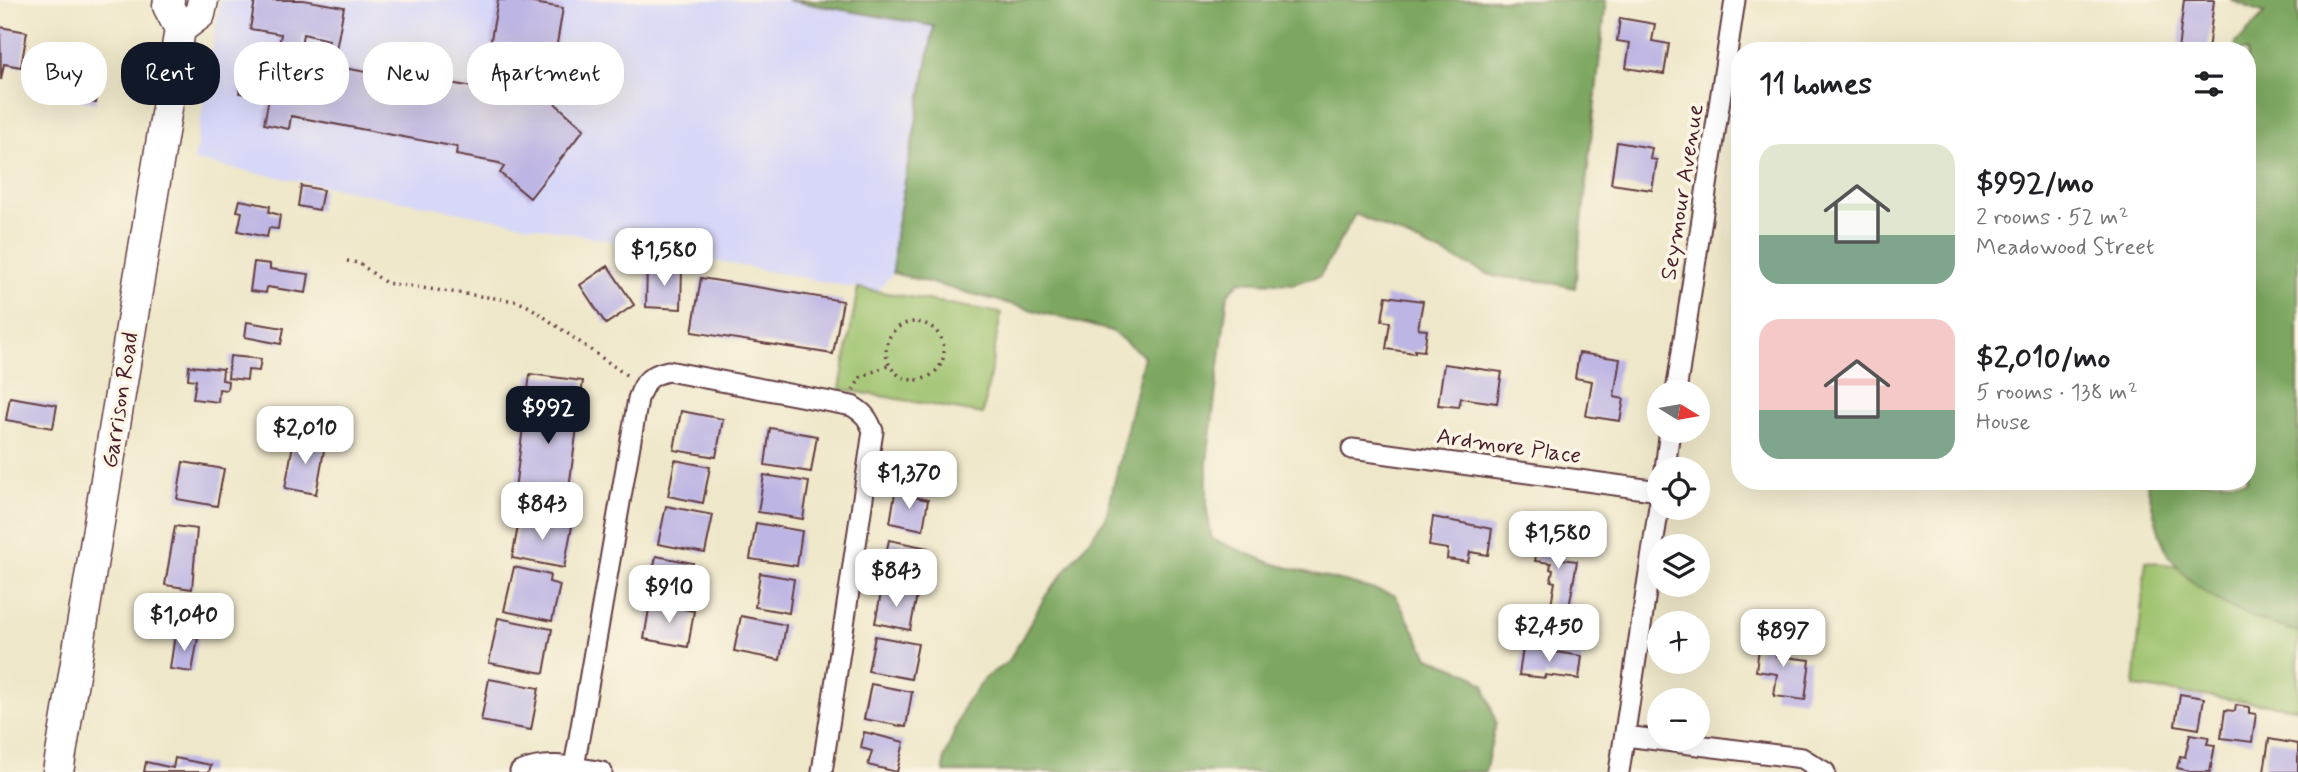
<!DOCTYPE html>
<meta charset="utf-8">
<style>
:root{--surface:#fff;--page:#f2f2f2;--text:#202124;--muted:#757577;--accent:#111827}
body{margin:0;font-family:Mynerve,sans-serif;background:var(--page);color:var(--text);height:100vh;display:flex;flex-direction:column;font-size:26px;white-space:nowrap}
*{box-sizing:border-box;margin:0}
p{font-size:23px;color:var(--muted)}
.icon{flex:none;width:38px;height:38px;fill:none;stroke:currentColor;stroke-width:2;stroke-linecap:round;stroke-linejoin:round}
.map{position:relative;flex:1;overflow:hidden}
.details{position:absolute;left:1731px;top:42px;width:525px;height:448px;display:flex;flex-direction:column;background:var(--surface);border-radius:28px;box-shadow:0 7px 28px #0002}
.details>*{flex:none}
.banner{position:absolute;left:21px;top:42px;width:665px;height:63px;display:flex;gap:14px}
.needle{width:46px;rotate:101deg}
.fabs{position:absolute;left:1647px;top:380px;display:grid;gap:14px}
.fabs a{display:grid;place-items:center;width:63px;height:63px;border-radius:50%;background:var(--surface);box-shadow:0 7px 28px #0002;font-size:35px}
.price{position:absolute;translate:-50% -60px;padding:0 16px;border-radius:14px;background:#fff;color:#222;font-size:23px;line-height:46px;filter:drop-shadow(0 2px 4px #0008)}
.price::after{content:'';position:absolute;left:50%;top:42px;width:21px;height:16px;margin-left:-10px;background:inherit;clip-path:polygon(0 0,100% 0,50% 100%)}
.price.current{background:var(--accent);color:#fff}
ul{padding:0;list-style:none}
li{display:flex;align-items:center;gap:21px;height:175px;padding:0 28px}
li span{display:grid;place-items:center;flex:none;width:196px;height:140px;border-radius:21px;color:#555}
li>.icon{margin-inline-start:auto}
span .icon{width:84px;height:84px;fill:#fffc;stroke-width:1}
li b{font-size:30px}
h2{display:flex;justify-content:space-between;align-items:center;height:84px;padding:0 28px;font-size:30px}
.chip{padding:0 24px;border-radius:28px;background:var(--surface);box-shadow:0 7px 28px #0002;font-size:24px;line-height:63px}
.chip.current{background:var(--accent);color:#fff}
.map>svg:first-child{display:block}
.built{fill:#d7d7f8}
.green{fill:#9cc16c;stroke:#73704c;stroke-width:2}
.forest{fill:#7da760;stroke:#646346;stroke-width:2}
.building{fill:#bdb5e3;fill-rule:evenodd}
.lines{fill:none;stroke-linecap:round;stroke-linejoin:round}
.minor-casing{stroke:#633d43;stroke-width:23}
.primary-casing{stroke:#633d43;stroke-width:33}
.path{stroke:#633d43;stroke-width:3.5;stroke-dasharray:2 5;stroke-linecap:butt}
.minor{stroke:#fff;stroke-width:19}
.primary{stroke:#fff;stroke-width:30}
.labels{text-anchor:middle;stroke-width:7;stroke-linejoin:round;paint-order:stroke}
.street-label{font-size:23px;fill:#4a1f2b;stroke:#fcf5e5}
</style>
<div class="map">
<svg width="2298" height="772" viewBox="0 0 2298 772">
<rect width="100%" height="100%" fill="#fcf5e5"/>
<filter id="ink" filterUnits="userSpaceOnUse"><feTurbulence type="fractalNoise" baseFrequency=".0143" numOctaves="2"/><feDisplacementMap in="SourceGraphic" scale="14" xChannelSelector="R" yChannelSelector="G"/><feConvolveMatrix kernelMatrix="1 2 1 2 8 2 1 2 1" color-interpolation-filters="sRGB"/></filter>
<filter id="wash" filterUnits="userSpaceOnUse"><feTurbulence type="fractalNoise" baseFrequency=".00686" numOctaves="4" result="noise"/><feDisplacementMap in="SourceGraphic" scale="28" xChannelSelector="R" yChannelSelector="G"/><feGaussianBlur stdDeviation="1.57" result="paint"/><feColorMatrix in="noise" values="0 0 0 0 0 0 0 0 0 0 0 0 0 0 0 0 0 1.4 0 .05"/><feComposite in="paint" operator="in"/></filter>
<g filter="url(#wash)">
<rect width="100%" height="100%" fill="#eee7c9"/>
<path class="built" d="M220,0H787L934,25L895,235L893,273L877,292L194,161Z"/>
<path class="green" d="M858,288L1001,313L983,414L840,389Z
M2146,561L2298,585V708L2134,687Z"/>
<path class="forest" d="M787,0H1606L1575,288L1548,282L1493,276L1355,214L1320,276L1292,284L1240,281L1228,294L1207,462V512L1212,539L1271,563L1395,595L1428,657L1470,674L1484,685L1496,723L1485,772H944V759L965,704L986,677L1009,661L1045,597L1106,518L1144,356L1111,331L893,273L895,235L934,26Z
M2230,0H2298V632C2250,619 2200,600 2171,558C2157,537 2153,505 2146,481H2247V51H2234L2236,43L2265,13Z"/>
<g id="blocks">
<path class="building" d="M255,0H303L344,7L333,66L410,80L411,76L495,91L496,85L485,77L490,69L494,46L490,45L498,0H516L563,8L548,97L584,129L530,198L500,173L504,167L499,163L456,155L457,147L291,116L289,129L264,124L269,98L239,93L244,64L275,69L281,34L250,29ZM303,34L329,40L324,63L301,60L302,56H299Z
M2184,0H2214L2208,51H2178Z
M1620,18L1655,24L1652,41L1669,44L1664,74L1626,68L1630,43L1617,41Z
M0,27L27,32L21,67L4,64L1,80Z
M69,56L102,61L96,103L65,98Z
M1617,142L1652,148L1650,159L1657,160L1652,190L1611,184Z
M301,186L323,190L319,210L298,206Z
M240,200L270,206L269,212L280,215L278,229L269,228L267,237L238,231L242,212L237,211Z
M254,262L270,264V269L309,274L306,293L267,287L266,293L250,291Z
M608,266L634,305L606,324L580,285Z
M647,267L682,268L681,309L646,307Z
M701,278L843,301L833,354L692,332Z
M1386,296L1423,301L1418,329L1427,330L1424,351L1415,350V353L1386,349L1390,322L1382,321Z
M247,322L284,328L281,344L245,337Z
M1579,353L1620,359L1614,397L1624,399L1620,421L1586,416L1592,381L1575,378Z
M230,356L261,359L259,371L248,370L247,380L228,378Z
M1444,364L1502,372L1497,403L1461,398L1459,407L1438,405Z
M189,366L223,369L222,380L228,381L227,390L219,389L218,402L193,399L196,380L188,379Z
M530,374L583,381L565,519L512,512Z
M10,397L57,405L53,428L6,420Z
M681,411L723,419L716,457L674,450Z
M770,428L817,436L811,472L765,465Z
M294,439L325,445L316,494L285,488Z
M675,460L710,467L703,503L668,496Z
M183,462L224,469L217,506L177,499Z
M764,475L809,482L803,519L758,512Z
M895,493L928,500L923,530L890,523Z
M666,506L713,515L705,553L658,544Z
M520,516L572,526L564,568L512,558Z
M1433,517L1492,529L1488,555L1470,552L1468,562L1447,559L1448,549L1429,546Z
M756,523L802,531L797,566L750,559Z
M175,526L197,529L192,589L165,585Z
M1540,535L1556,537L1554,553L1562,554V559L1577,561L1569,608L1551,605L1555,582L1551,581L1553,570L1550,569L1551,563L1535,561Z
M889,540L928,548L921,580L882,573Z
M656,556L693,563L686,599L649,592Z
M514,567L550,575L549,582L560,585L552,621L504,611Z
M760,573L794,579L789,613L755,607Z
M882,588L917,595L910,630L875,623Z
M650,603L694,611L688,647L644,639Z
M741,616L786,625L780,660L734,651Z
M498,618L552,629L544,673L489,663Z
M1761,632L1779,634L1776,656L1810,660L1805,700L1774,696L1777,674L1756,671Z
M175,634L198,638L192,672L170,669Z
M875,636L918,644L911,679L868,671Z
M1523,647L1582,656L1579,679L1545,675V678L1519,675Z
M489,679L539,688L531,730L481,721Z
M871,684L912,692L906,727L864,719Z
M2180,694L2204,698L2199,729L2175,725Z
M2236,705L2249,707V713L2256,714L2252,742L2221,738L2225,710L2235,711Z
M864,732L904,742L897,772L868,765L872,751L861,748Z
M2190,734L2209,737L2207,744L2215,745L2210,772H2193L2177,768L2180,756L2185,757Z
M2269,739L2298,744V772H2264Z
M175,758L211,765L209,772H144L146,762L173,768Z"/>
</g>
</g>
<g filter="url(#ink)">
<use href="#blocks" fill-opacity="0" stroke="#633d43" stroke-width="2"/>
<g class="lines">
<defs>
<path id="minor" d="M1676,392L1735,0
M1352,449L1659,491
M1665,469L1670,430
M1625,736L1802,758L1825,772
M574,767L638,399C644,381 650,375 668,371L852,406C864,413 868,418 873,431L822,772
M520,772C547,760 574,767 602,772
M1619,772L1659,506"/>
<path id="primary" d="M180,29L200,14L203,0
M58,772L180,29L168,6L169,0"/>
</defs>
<use href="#minor" class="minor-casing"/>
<use href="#primary" class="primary-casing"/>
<path class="path" d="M347,261L359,263L386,283L516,301L530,307L629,377
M886 351a29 29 0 1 1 58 0a29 29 0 1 1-58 0Z
M853,390L861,377L889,365"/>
<use href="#minor" class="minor"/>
<use href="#primary" class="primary"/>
</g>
</g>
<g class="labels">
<g class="street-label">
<text transform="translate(1681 192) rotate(-81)" y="8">Seymour Avenue</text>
<text transform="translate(119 400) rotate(-81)" y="8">Garrison Road</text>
<text transform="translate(1509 445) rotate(8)" y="8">Ardmore Place</text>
</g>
</g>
</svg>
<div class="fabs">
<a><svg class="needle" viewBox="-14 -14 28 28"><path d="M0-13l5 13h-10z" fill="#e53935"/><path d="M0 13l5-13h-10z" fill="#757577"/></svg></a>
<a><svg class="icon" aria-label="locate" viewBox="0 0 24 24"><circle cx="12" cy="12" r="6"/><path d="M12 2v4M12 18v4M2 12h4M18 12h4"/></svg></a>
<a><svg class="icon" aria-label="layers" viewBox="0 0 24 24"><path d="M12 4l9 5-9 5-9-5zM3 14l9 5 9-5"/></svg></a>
<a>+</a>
<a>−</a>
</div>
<b class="price" style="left:664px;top:288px">$1,580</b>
<b class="price current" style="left:548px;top:446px">$992</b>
<b class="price" style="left:305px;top:466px">$2,010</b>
<b class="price" style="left:909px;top:511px">$1,370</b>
<b class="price" style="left:542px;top:542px">$843</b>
<b class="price" style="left:1558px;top:571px">$1,580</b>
<b class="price" style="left:896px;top:609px">$843</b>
<b class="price" style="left:669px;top:625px">$910</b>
<b class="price" style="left:184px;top:653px">$1,040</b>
<b class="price" style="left:1549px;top:664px">$2,450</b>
<b class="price" style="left:1783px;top:669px">$897</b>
<div class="banner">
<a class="chip">Buy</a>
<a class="chip current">Rent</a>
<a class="chip">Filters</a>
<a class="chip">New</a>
<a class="chip">Apartment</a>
</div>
<section class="details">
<h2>11 homes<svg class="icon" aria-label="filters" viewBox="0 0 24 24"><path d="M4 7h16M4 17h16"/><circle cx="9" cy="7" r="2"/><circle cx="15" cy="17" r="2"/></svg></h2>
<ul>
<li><span style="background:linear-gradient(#dfe7d0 65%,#7fa58c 0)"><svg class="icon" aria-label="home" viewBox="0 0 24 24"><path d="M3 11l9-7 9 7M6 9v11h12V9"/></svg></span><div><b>$992/mo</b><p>2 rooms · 52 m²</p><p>Meadowood Street</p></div></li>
<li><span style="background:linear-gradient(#f6c9c9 65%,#7fa58c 0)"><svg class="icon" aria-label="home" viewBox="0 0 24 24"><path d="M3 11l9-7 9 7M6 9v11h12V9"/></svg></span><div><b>$2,010/mo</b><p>5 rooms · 138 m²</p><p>House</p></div></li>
</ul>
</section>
</div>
